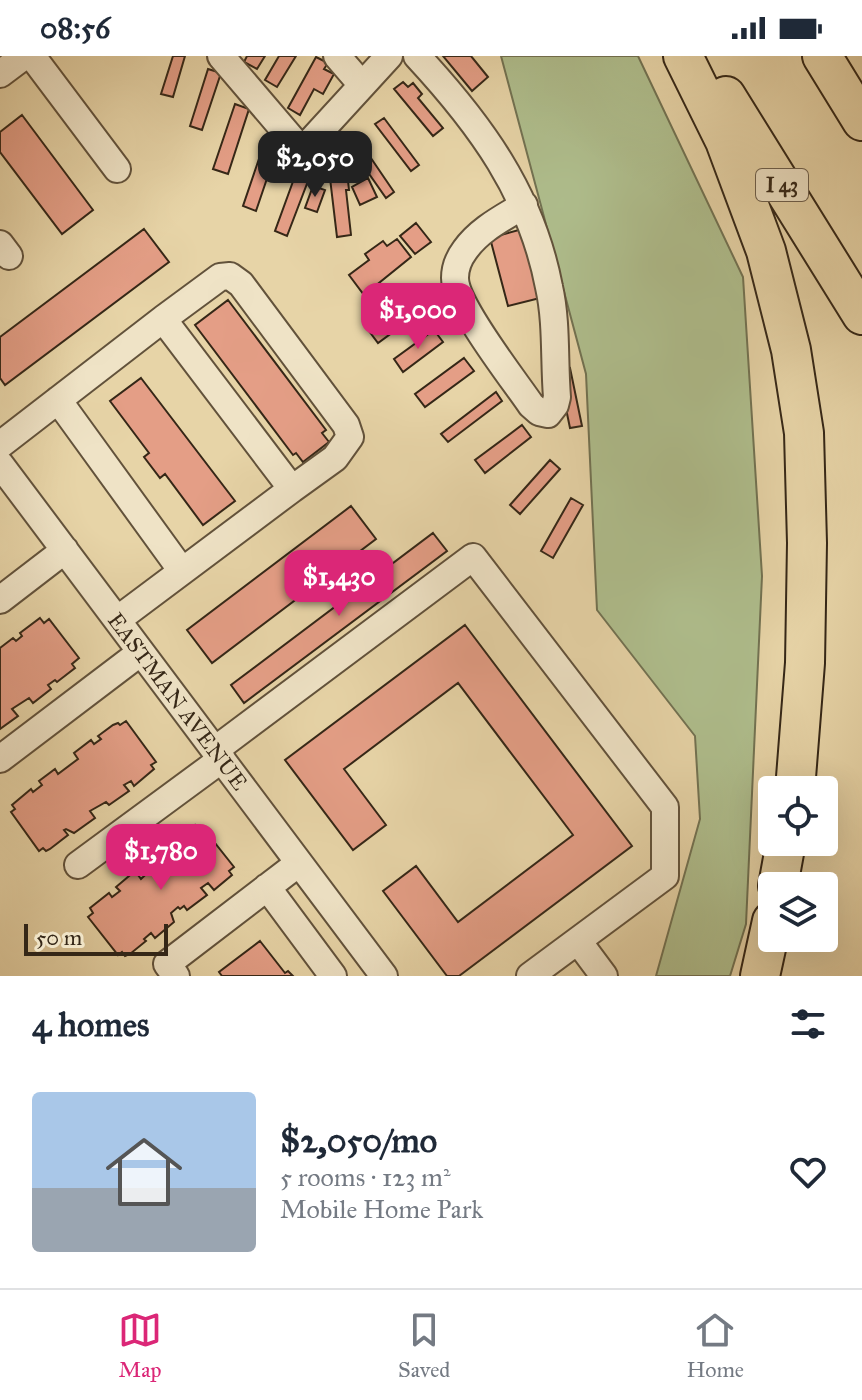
<!DOCTYPE html>
<meta charset="utf-8">
<style>
:root{--surface:#fff;--page:#f2f2f3;--text:#1f2937;--muted:#747a83;--line:#e0e1e3;--accent:#db2777}
body{margin:0;font-family:"IM FELL Great Primer",serif;background:var(--page);color:var(--text);height:100vh;display:flex;flex-direction:column;font-size:30px;white-space:nowrap}
*{box-sizing:border-box;margin:0}
p{font-size:26px;color:var(--muted)}
.icon{flex:none;width:44px;height:44px;fill:none;stroke:currentColor;stroke-width:2;stroke-linecap:round;stroke-linejoin:round}
.map{position:relative;height:920px;overflow:hidden}
.side{display:flex;flex-direction:column;background:var(--surface);flex:1}
.side>*{flex:none}
.fabs{position:absolute;left:758px;top:720px;display:grid;gap:16px}
.fabs a{display:grid;place-items:center;width:80px;height:80px;border-radius:8px;background:var(--surface);box-shadow:0 8px 32px #0002;font-size:40px}
.scale{position:absolute;left:24px;bottom:20px;width:144px;box-sizing:border-box;padding-left:8px;border:4px solid #352717;border-top:0;font-size:22px;line-height:28px;white-space:nowrap;color:#352717;-webkit-text-stroke:6px #efe3c6;paint-order:stroke}
.price{position:absolute;translate:-50% -68px;padding:0 18px;border-radius:16px;background:var(--accent);color:#fff;font-size:26px;line-height:52px;filter:drop-shadow(0 2px 4px #0008)}
.price::after{content:'';position:absolute;left:50%;top:48px;width:24px;height:18px;margin-left:-12px;background:inherit;clip-path:polygon(0 0,100% 0,50% 100%)}
.price.on{background:#222;color:#fff}
ul{padding:0;list-style:none}
li{display:flex;align-items:center;gap:24px;height:200px;padding:0 32px}
li span{display:grid;place-items:center;flex:none;width:224px;height:160px;border-radius:8px;color:#555}
li>.icon{margin-inline-start:auto}
span .icon{width:96px;height:96px;fill:#fffc;stroke-width:1}
li b{font-size:34px}
h2{display:flex;justify-content:space-between;align-items:center;height:96px;padding:0 32px;font-size:34px}
.status{display:flex;justify-content:space-between;align-items:center;height:56px;padding:0 40px;background:var(--surface);direction:ltr}
.status svg{height:22px;fill:currentColor}
.menu{display:flex;justify-content:space-around;align-items:center;height:112px;border-top:2px solid var(--line);background:var(--surface);font-size:22px;color:var(--muted)}
.menu a{display:grid;justify-items:center;gap:4px}
.menu .on{color:var(--accent)}
.map>svg:first-child{display:block}
.green{fill:#afbe8d;stroke:#727252;stroke-width:2}
.building{fill:#e49e86;stroke:#352717;stroke-width:2}
.lines{fill:none;stroke-linecap:round;stroke-linejoin:round}
.minor-casing{stroke:#62523b;stroke-width:30}
.highway-casing{stroke:#352717;stroke-width:42}
.minor{stroke:#efe3c6;stroke-width:26}
.highway{stroke:#e7d4a7;stroke-width:38}
.labels{text-anchor:middle;stroke-width:6;stroke-linejoin:round;paint-order:stroke}
.shield{fill:#efe3c6;stroke:#6d5f4c;stroke-width:2}
.shield-label{font-size:20px;font-weight:bold;fill:#352717}
.street-label{font-size:22px;fill:#352717;stroke:#efe3c6}
</style>
<div class="status"><b>08:56</b><svg viewBox="0 0 49 12"><path d="M0 12V9h3v3zM5 12V6h3v6zM10 12V3h3v9zM15 12V0h3v12zM26 1h20v11H26zM47 4h2v5h-2z"/></svg></div>
<div class="map">
<svg width="862" height="920" viewBox="0 0 862 920">
<rect width="100%" height="100%" fill="#e7d4a7"/>
<filter id="stains"><feTurbulence type="fractalNoise" baseFrequency=".0025" numOctaves="4"/><feColorMatrix values="0 0 0 0 .2 0 0 0 0 .09 0 0 0 0 .02 0 0 0 .5 -.17"/></filter>
<radialGradient id="worn" r=".72"><stop offset=".6" stop-color="#630" stop-opacity="0"/><stop offset="1" stop-color="#630" stop-opacity=".3"/></radialGradient>
<path class="green" d="M501,0H638L743,221L762,520L746,868L730,920H656L700,763L695,680L597,554L586,318Z"/>
<path class="building" d="M173,0H185L173,41L161,38Z
M247,0H265L257,13L244,6Z
M279,0H296L277,31L265,24Z
M443,0H471L488,21L472,35Z
M316,1L328,7L324,13L334,18L323,38L314,33L300,59L288,52Z
M208,13L221,17L202,74L190,70Z
M403,26L408,31L413,27L422,38L418,42L443,72L433,80L394,33Z
M235,48L249,53L228,118L213,113Z
M22,59L93,154L62,178L0,96V76Z
M384,62L419,109L411,115L375,68Z
M265,85L278,90L256,155L243,150Z
M360,86L394,136L386,142L351,92Z
M295,120L308,125L287,180L275,175Z
M344,120V125H348L349,134H346L351,179L337,181L330,122Z
M368,122L377,141L360,149L352,131Z
M313,130L325,134L317,156L305,152Z
M416,167L431,186L415,198L400,180Z
M526,172L544,241L508,250L490,182Z
M144,173L169,206L5,329L0,322V281Z
M397,183L411,201L364,239L349,219L369,204L365,198L383,185L387,190Z
M228,244L326,374L322,377L329,386L303,406L296,397L293,399L195,269Z
M410,244L419,257L378,287L369,275Z
M434,274L443,286L403,316L394,303Z
M464,302L474,315L425,351L415,338Z
M570,312L582,370L570,372L558,314Z
M141,322L235,445L203,469L165,418L160,422L144,401L149,397L110,345Z
M496,336L502,345L448,386L441,378Z
M522,369L531,381L485,417L475,404Z
M550,404L560,413L520,458L510,449Z
M571,442L583,449L553,502L541,495Z
M351,450L376,483L212,607L187,574Z
M433,477L447,495L244,647L231,629Z
M40,562L44,567L49,563L79,602L72,608L75,612L57,626L55,624L48,629L51,633L33,647L29,642L12,653L18,660L0,673V592L13,582L16,585L22,580L20,577Z
M465,569L632,790L459,920H447L383,835L416,810L458,866L573,779L458,627L344,713L386,769L353,794L285,704Z
M126,665L156,706L151,709L154,713L134,730L131,725L124,729L129,735L109,749L106,746L90,755L95,762L74,777L66,773L64,774L68,779L50,793L46,795L43,792L39,795L11,756L15,753L12,749L31,733L33,736L42,729L39,725L55,713L58,718L78,703L74,697L91,684L94,688L101,683L98,680L113,669L118,667L120,669Z
M195,769L199,775L203,772L234,811L229,815L232,819L214,834L208,827L201,832L207,839L187,854L184,850L180,853L178,851L171,857L174,866L155,882L151,877L144,883L146,885L130,898L125,900L122,896L118,899L88,861L93,857L90,852L109,837L112,841L120,835L116,831L135,815L141,823L156,809L151,803L170,788L176,795L181,790L176,784Z
M260,885L285,917L288,915L293,920H222L219,916Z"/>
<g class="lines">
<defs>
<path id="minor" d="M32,0L117,113
M221,0L302,95L389,0
M337,0L362,29
M417,0C480,68 531,137 549,231C557,266 554,305 557,341L555,349L548,358L539,356L531,349C514,324 455,249 455,222C455,212 459,202 465,194C480,173 503,162 524,149
M0,18L24,0
M0,188L9,200
M163,263L220,221L230,220L241,228L346,369L350,381L335,402L292,433
M58,344L182,515
M0,389L163,263L292,433L117,564
M0,408L384,920
M0,544L65,494
M215,694L473,501L665,751V820L530,920
M0,703L141,596
M78,809L222,703
M267,831L333,920
M578,885L604,920
M176,920L167,908L299,807"/>
<path id="highway" d="M683,0L725,85L766,195L791,294L804,377L807,487L805,607L795,734
M822,0L862,65
M726,40L862,259
M778,830L786,786
M760,920L772,865"/>
</defs>
<use href="#minor" class="minor-casing"/>
<use href="#highway" class="highway-casing"/>
<use href="#minor" class="minor"/>
<use href="#highway" class="highway"/>
</g>
<g class="labels">
<rect class="shield" x="756" y="113" width="52" height="32" rx="6"/>
<g class="shield-label">
<text x="782" y="136">I 43</text>
</g>
<g class="street-label">
<text transform="translate(178 645) rotate(53)" y="8">EASTMAN AVENUE</text>
</g>
</g>
<rect width="100%" height="100%" filter="url(#stains)"/>
<rect width="100%" height="100%" fill="url(#worn)"/>
</svg>
<div class="fabs">
<a><svg class="icon" aria-label="locate" viewBox="0 0 24 24"><circle cx="12" cy="12" r="6"/><path d="M12 2v4M12 18v4M2 12h4M18 12h4"/></svg></a>
<a><svg class="icon" aria-label="layers" viewBox="0 0 24 24"><path d="M12 4l9 5-9 5-9-5zM3 14l9 5 9-5"/></svg></a>
</div>
<div class="scale">50 m</div>
<b class="price on" style="left:315px;top:143px">$2,050</b>
<b class="price" style="left:418px;top:295px">$1,000</b>
<b class="price" style="left:339px;top:562px">$1,430</b>
<b class="price" style="left:161px;top:836px">$1,780</b>
</div>
<section class="side">
<h2>4 homes<svg class="icon" aria-label="filters" viewBox="0 0 24 24"><path d="M4 7h16M4 17h16"/><circle cx="9" cy="7" r="2"/><circle cx="15" cy="17" r="2"/></svg></h2>
<ul>
<li><span style="background:linear-gradient(#a9c7e8 60%,#9aa5b1 0)"><svg class="icon" aria-label="home" viewBox="0 0 24 24"><path d="M3 11l9-7 9 7M6 9v11h12V9"/></svg></span><div><b>$2,050/mo</b><p>5 rooms · 123 m²</p><p>Mobile Home Park</p></div><svg class="icon" aria-label="heart" viewBox="0 0 24 24"><path d="M12 20l-8-8c-3-5 5-10 8-4 3-6 11-1 8 4z"/></svg></li>
</ul>
</section>
<nav class="menu">
<a class="on"><svg class="icon" aria-label="map" viewBox="0 0 24 24"><path d="M3 6l6-2 6 2 6-2v14l-6 2-6-2-6 2zM9 4v14M15 6v14"/></svg>Map</a>
<a><svg class="icon" aria-label="saved" viewBox="0 0 24 24"><path d="M7 4h10v16l-5-4-5 4z"/></svg>Saved</a>
<a><svg class="icon" aria-label="home" viewBox="0 0 24 24"><path d="M3 11l9-7 9 7M6 9v11h12V9"/></svg>Home</a>
</nav>
